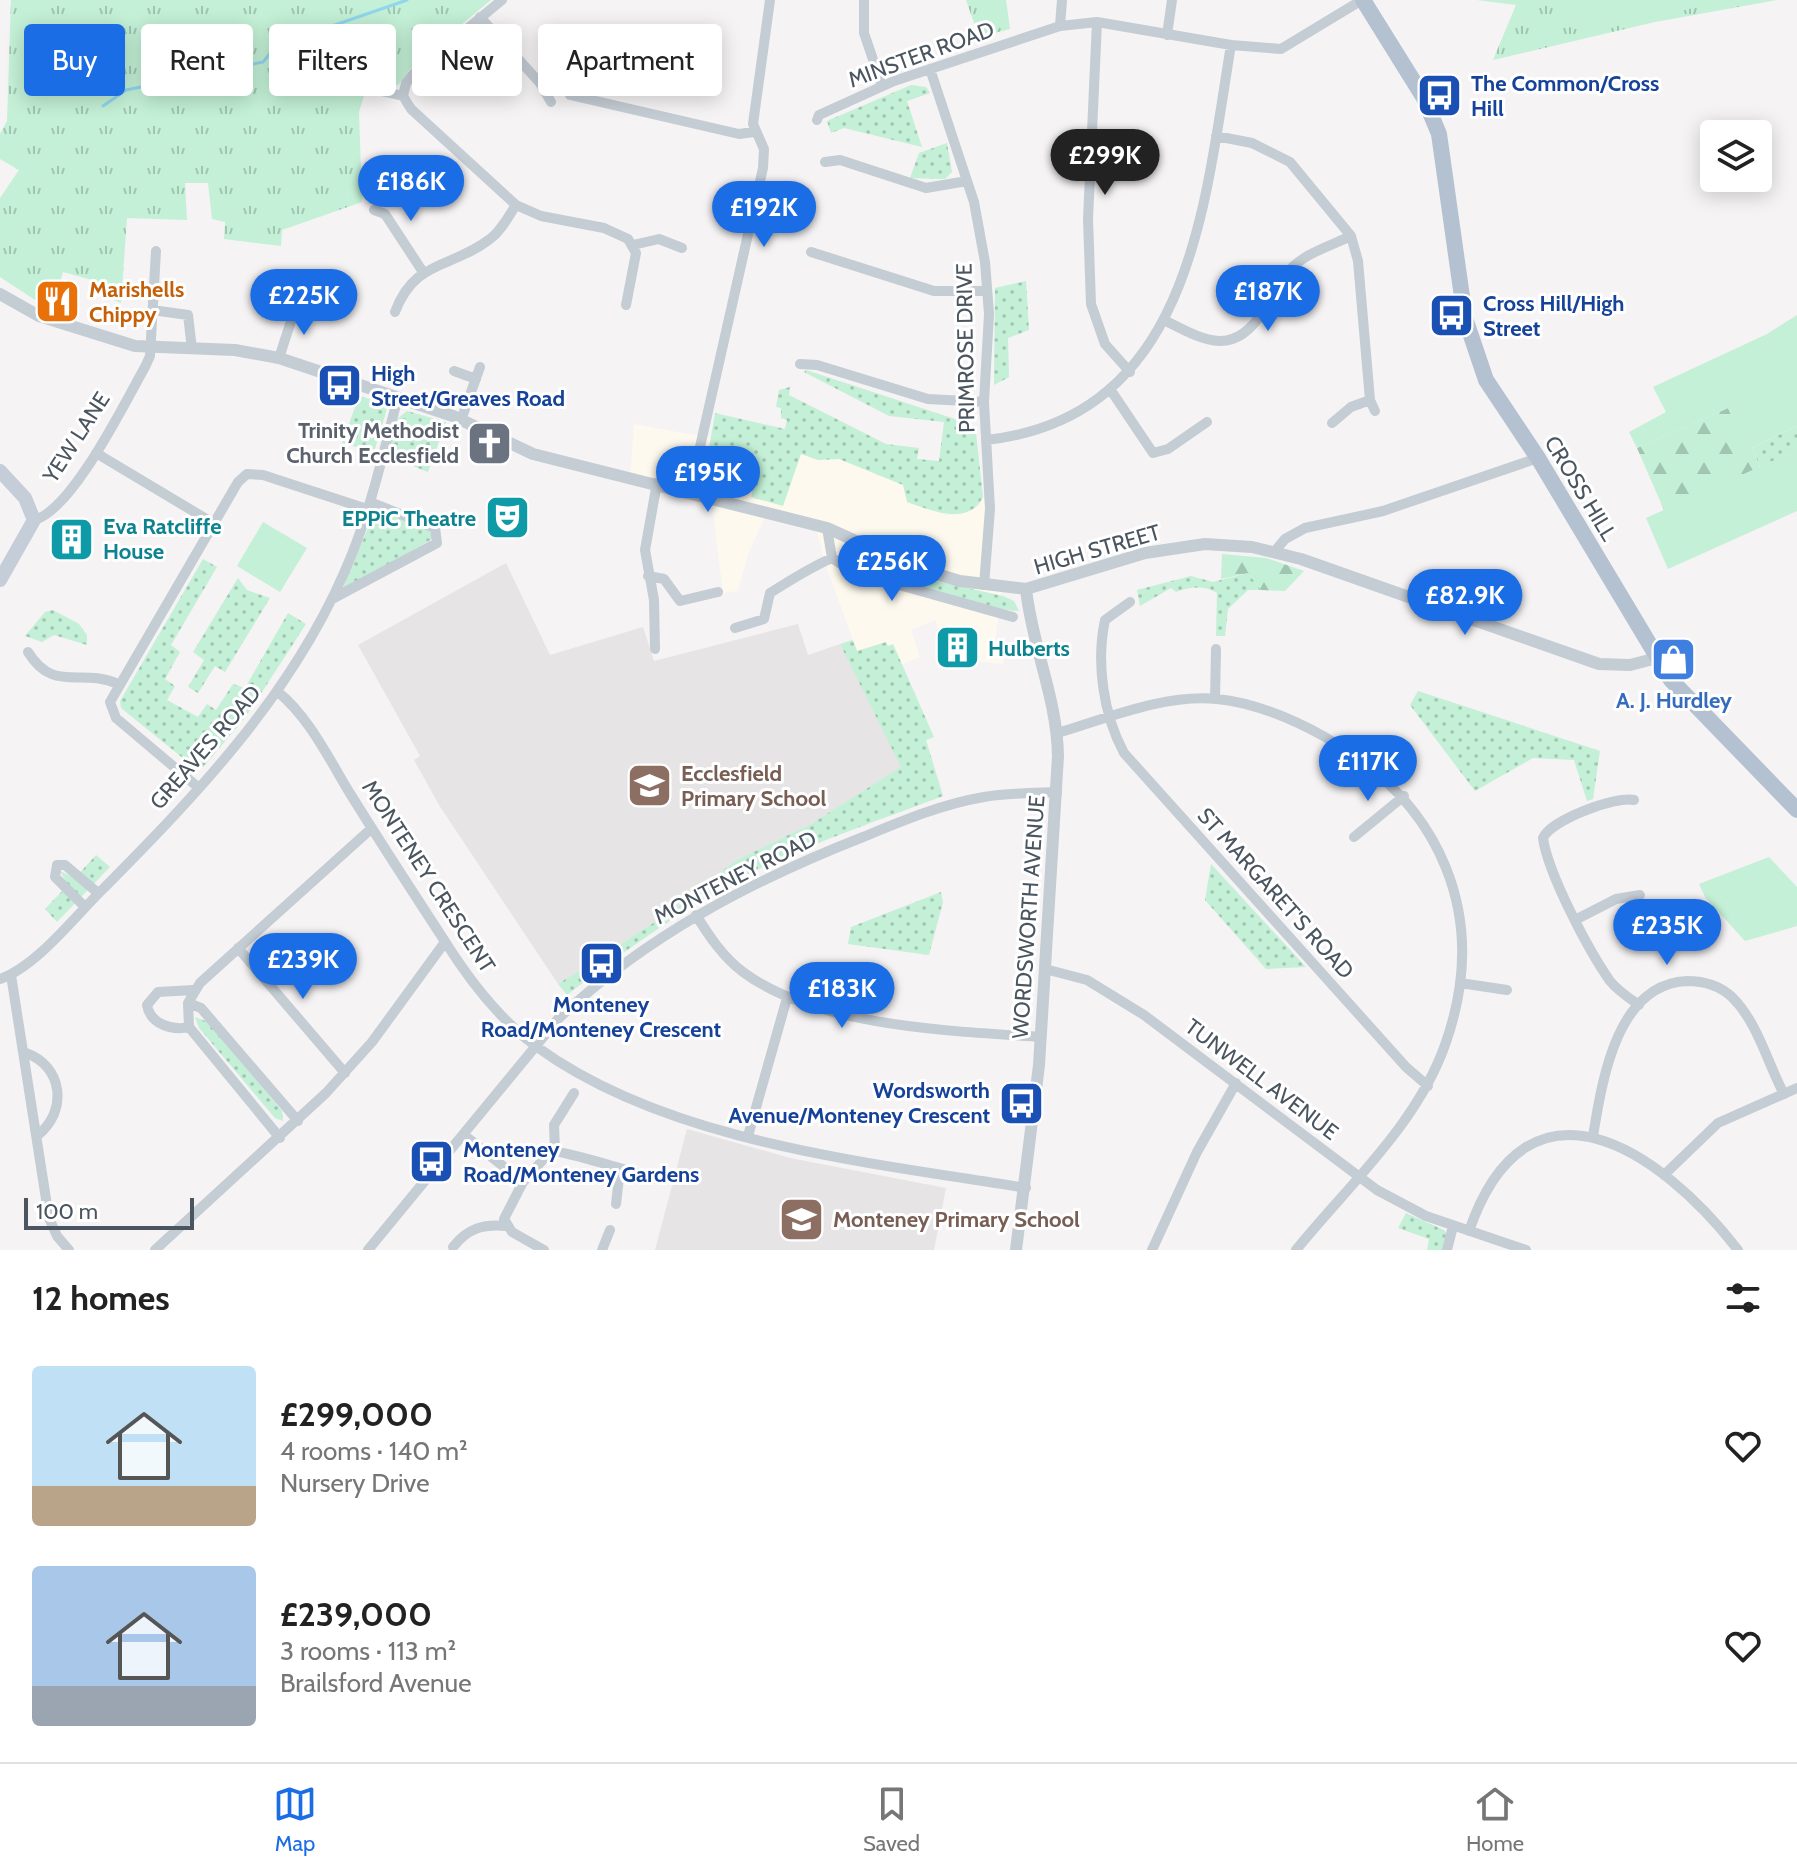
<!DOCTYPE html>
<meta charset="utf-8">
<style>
:root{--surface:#fff;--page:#f2f2f2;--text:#222;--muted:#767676;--line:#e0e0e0;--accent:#1b6de6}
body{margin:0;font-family:Cabin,sans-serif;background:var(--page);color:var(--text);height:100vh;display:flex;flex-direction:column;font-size:30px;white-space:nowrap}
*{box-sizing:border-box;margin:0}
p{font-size:26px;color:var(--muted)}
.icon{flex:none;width:44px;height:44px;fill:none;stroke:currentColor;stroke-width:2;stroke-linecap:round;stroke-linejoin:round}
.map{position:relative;height:1250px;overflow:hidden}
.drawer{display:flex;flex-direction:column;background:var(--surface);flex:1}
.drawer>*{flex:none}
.top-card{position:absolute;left:24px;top:24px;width:800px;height:72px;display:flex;gap:16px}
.fabs{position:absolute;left:1700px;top:120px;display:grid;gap:16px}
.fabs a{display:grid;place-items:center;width:72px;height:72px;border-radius:8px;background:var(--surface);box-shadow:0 4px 20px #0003;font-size:40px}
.scale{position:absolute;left:24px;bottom:20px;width:170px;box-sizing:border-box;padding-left:8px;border:4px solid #4a5560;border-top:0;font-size:22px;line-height:28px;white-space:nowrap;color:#4a5560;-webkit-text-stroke:6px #fff;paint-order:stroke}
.price{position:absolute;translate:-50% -68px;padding:0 18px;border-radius:28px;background:var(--accent);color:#fff;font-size:26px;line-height:52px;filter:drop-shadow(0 2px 4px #0008)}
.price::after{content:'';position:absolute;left:50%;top:48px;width:24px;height:18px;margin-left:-12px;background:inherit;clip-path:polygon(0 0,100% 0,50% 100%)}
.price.selected{background:#222;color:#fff}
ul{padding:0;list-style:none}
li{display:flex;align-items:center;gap:24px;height:200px;padding:0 32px}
li span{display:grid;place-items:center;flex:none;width:224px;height:160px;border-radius:8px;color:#555}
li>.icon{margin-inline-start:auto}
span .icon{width:96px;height:96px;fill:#fffc;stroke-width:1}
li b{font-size:34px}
h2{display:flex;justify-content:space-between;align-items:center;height:96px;padding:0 32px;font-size:34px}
.chip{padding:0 28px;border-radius:8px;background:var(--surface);box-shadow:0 4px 20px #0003;font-size:28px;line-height:72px}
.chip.selected{background:var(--accent);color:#fff}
.dock{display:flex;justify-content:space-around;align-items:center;height:112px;border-top:2px solid var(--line);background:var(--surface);font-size:22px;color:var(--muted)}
.dock a{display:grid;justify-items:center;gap:4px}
.dock .selected{color:var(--accent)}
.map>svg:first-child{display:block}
.commercial{fill:#fdf9ee}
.education{fill:#e6e4e5}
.grass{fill:url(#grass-dots)}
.forest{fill:url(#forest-firs)}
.park{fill:url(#park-tufts)}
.garden{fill:#c3f0d6}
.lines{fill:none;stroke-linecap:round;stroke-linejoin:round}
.stream{stroke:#90d6ed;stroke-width:3}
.minor{stroke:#c4ccd4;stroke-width:10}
.tertiary{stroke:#c4ccd4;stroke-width:12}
.secondary{stroke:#c4cdd8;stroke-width:14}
.primary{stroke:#b3c1d0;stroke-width:16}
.labels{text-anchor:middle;stroke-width:6;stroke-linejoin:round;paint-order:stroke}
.street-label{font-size:22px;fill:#4a5560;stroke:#fff}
.transit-label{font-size:22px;font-weight:bold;fill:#164399;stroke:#fff;text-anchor:start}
.food-label{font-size:22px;font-weight:bold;fill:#c56008;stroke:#fff;text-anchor:start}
.worship-label{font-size:22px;font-weight:bold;fill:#5b616d;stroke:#fff;text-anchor:end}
.culture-label{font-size:22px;font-weight:bold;fill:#0d838f;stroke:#fff;text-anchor:start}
.shop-label{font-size:22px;font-weight:bold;fill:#366cbe;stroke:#fff}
.education-label{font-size:22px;font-weight:bold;fill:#785e54;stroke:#fff;text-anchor:start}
</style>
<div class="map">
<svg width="1797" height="1250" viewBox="0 0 1797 1250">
<defs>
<pattern id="grass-dots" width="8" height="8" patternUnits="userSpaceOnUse" patternTransform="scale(2)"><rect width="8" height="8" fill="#c3f0d6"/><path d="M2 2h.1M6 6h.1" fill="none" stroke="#a0c5b1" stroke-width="1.8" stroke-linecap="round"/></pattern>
<pattern id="forest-firs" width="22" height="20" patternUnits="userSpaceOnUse" patternTransform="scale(2)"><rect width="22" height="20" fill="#c3f0d6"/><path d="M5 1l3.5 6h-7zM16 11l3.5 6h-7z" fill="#a0c5b1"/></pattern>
<pattern id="park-tufts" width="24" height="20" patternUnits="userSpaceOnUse" patternTransform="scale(2)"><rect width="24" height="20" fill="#c3f0d6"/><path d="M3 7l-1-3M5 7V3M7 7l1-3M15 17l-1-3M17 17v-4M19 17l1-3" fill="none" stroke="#a0c5b1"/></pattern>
</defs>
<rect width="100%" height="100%" fill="#f5f3f3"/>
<path class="commercial" d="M634,424L711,438L709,449L759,464L783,505L801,453L818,460L839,459L903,485L908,502L946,515L961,514L979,505L983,497L990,509L984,585L1002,587L995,643L1007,648L1003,664L973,661V665L953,670L935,620L911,630L920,657L901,665L892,645L857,651L825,563L815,524L768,511L748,554L738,591L723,593L711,496L630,476Z"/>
<path class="education" d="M506,563L550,655L643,627L654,661L798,624L808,655L840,644L902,767L811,824L735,861L669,913L558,984L439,805L414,760L420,756L358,645Z
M687,1129L790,1158L946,1188L934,1250H655Z"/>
<path class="grass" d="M911,85L926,87L930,93L907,101L922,147L844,128L831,133L827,121Z
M947,143L952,172L945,179L910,178L919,153Z
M1026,281L1029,330L1008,338L1009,377L994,385L995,288Z
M806,370L967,423L976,433L983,497C968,527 931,510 907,502L903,485L839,459L818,460L801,454L783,506L751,497L759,464L709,449L715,413L785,429L787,420L781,418V408L776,407L779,390L790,387L789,395L886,444L919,448L917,459L939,461L944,422L889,416L804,372Z
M359,396L383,403L387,409L374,452L342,443Z
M407,411L446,422L428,472L387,456L398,418Z
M1797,426V450L1760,467L1752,448Z
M375,511L430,530L432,539L346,589L343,588Z
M203,559L217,567L171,645L180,652L165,679L175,686L167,700L198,717L207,704L216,710L233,684L245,688L288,613L306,624L245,718L203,767H194L121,708L120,701Z
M1248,573L1261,590H1248L1228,609L1225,636H1216L1217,593C1205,585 1189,587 1176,592L1171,588L1140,606L1137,590L1191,576L1213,582Z
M919,577L1003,596L1014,601L1019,611L991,608L915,584Z
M238,578L247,590L270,598L225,672L215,666L198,693L188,687L204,660L193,652Z
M53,610L79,624L87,635V645L54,635L42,642L25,636L45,612Z
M853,640L857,651L886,642L888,646L893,644L934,737L926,740L943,796C875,822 804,845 739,879C678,912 622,953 567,995L558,984L669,913L735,861L811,824L901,767L840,644Z
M1418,691L1600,751L1593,799L1587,801L1574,760L1533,758L1475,791L1410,705Z
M96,855L110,867L57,922L45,909L68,885L60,871L75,878Z
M1211,864L1306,967L1266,969L1205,900Z
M941,892L943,902L929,955L848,944L851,927Z
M195,1017L208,1022L282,1111L283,1121L275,1118L199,1028Z
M1406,1213L1444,1230L1447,1234L1443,1250H1427L1429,1239L1398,1228Z"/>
<path class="forest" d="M1728,408L1747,449L1752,448L1760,467L1664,510L1637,448Z
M1222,554L1266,558L1304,571L1285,591L1261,590L1248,573L1221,579Z"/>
<path class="park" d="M11,0H491L415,63L398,85L369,79L359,112L362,202L282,230L281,246L224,239L225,222L212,219L208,183H185L187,220L127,218L121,303L99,294L92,280L63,272L52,311L0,277V198L19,170L0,159V134L7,121Z
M966,0H1006L1010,29L979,37Z
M1477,0H1777L1655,22L1493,60L1516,5Z"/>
<path class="garden" d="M1545,0H1730L1586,32L1569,27Z
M1797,315V426L1747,450L1728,408L1637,448L1629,432L1666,412L1653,387L1767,334Z
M1797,450V511L1668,569L1646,518Z
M263,522L307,548L280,592L237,566Z
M1769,857L1797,887V926L1745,941L1705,897L1699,884Z"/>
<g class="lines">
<path class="stream" d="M103,106L126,90L263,62L277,45L407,0"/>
<path class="minor" d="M502,0L416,71L406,83L403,96L411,109L516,205L541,216L604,228L628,239L636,253L626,305
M864,0V33L882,86
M480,17L540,83L551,102
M1097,22L1088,219L1091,304L1105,344L1130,372
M1060,26L1062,0
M1167,35L1172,0
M930,69L974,202L985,262L989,314L984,402L990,509L984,585
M368,88L403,96
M570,95L739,134L754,132
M817,120L819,115L894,81L1060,26L1097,22L1231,45L1281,49L1362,0
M1216,136L1252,143L1290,162L1351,236L1358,261L1370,400L1375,411
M825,162L840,160L926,188L967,181
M374,210L385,214L423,272
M633,245L659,239L682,248
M811,252L934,291H987
M152,310L188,315L192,349
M395,312C415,259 451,269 490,239C501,231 508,217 516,205
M1164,320C1205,341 1234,358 1264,310C1271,298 1277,284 1287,273C1302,254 1330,246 1351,236
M279,358L294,312L310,300
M800,364L817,365L928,399L984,402
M454,371L476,379
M1110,389L1153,453L1168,449L1207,422
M461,420L480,367
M1332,423L1351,407L1370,400
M986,440C1191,417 1204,207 1231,45
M96,453L213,523
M690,491L763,168L764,149L753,124L770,0
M34,520C72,511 125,402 145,367L150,356L156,251
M827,528L832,558L853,572L1013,617
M1275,551L1285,539L1305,528L1383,511L1538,458
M648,576L664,579L680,601L718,592
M332,599L437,543L435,528L370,502
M1130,602L1105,620C1096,662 1103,714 1124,753L1406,1067L1428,1086
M735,628L764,619L770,593C791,580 809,568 832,558
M655,649L654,600L645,550L657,483
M28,652C54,694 81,667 118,684
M278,692C310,718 330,761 351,795C382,845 414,894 446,943C470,981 500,1020 537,1047C669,1143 869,1162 1026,1188
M1215,699L1216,649
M1057,733C1108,718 1163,694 1217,699C1256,703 1291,718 1325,737C1441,803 1491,916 1445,1045C1417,1124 1348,1186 1296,1250
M199,788L116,718L110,702L238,482L247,474L263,475L367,509
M1634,800C1615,796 1551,820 1543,838C1548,874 1589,951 1610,981C1618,991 1629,998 1639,1005
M1354,837L1404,796
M85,907L55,877L57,865H65L98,893
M696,915C709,936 723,957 743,972C817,1027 952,1031 1041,1037
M1577,919L1616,899L1640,895
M238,948L345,1073
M1045,969L1087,980L1144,1015L1377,1190L1426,1216L1526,1250
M11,975L49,1218L57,1236L69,1250
M0,979C37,966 75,916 104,888C203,788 299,687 352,554C372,504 384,450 398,397
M1460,983L1507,990
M188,1003L201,1008L298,1121
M189,1027C172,1031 150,1024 147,1005L158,992L193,990
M26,1053C63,1066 68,1111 38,1135
M464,1135L523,1182
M748,1136L787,998
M1593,1136C1602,1082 1616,984 1687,981C1703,981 1720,986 1732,997C1758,1023 1767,1062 1784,1094
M280,1138L189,1027L188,1003L200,983L372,828
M555,1149L554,1125L574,1093
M1664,1175L1718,1123L1797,1088
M616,1204L620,1169
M1469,1231C1528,1060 1661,1150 1738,1250
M453,1247C468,1228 483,1224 506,1226
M155,1250L326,1093L372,1042L445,942
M368,1250L558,1019C646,936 751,881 863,837C902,821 942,804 984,797C1008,793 1032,793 1057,792
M544,1250L512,1232L504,1219L523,1182L550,1152C558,1148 644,1176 661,1180
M602,1250L610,1230
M1152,1250L1197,1152L1236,1083
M1447,1250L1453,1226"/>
<path class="tertiary" d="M0,294L39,316L135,346L235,350L279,358L453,416L533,454L827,528L916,568L960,581L1026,589L1145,553L1205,544L1252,547L1301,559L1599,664L1630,665L1657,658
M1016,1250L1039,1065L1058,756C1057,698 1032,646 1026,589"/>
<path class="secondary" d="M0,471L25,498L34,520L0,580"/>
<path class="primary" d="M1363,0L1424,98L1439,134L1465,318L1486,380L1538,458L1671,680L1797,810"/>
</g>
<defs>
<symbol id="bus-square" viewBox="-11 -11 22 22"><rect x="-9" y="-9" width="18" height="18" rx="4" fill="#1a4fb4" stroke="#fff"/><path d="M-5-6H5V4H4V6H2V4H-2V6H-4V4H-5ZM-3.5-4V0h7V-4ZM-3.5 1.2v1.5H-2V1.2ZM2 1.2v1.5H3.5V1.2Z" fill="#fff"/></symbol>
<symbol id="restaurant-square" viewBox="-11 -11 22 22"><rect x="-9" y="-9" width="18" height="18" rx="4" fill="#e8710a" stroke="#fff"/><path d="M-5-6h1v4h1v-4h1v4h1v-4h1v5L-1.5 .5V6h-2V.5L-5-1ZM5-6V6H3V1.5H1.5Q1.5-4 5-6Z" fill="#fff"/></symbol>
<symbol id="church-square" viewBox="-11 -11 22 22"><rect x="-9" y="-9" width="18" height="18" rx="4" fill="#6b7280" stroke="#fff"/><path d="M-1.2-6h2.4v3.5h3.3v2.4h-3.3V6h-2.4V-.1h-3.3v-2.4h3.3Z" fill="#fff"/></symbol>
<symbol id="theatre-square" viewBox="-11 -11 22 22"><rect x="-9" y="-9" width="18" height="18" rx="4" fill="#0f9aa8" stroke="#fff"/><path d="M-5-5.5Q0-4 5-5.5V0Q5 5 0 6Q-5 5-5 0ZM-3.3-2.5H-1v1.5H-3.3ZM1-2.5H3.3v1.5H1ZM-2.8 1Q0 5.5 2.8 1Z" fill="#fff"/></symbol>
<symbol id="building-square" viewBox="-11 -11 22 22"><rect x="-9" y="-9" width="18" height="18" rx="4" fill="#0f9aa8" stroke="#fff"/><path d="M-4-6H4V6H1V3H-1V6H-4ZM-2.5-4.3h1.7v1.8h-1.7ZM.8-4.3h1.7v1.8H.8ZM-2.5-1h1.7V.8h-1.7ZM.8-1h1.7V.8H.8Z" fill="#fff"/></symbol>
<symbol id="shop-square" viewBox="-11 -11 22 22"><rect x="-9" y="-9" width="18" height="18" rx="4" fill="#3f7fe0" stroke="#fff"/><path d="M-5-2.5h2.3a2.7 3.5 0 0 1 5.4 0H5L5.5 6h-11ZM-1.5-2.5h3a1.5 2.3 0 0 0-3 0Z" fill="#fff"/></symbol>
<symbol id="school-square" viewBox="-11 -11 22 22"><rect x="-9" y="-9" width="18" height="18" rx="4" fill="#8d6e63" stroke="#fff"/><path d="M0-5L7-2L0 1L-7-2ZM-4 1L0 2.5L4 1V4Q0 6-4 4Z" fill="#fff"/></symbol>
</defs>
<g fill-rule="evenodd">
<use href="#bus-square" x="1414" y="70" width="51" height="51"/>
<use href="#restaurant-square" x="32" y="276" width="51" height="51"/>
<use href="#bus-square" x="1426" y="290" width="51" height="51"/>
<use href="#bus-square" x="314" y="360" width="51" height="51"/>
<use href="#church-square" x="464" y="418" width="51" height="51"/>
<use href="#theatre-square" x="482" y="492" width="51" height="51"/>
<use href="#building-square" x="46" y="514" width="51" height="51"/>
<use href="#building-square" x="932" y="622" width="51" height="51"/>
<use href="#shop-square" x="1648" y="634" width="51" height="51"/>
<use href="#school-square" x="624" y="760" width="51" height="51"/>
<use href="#bus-square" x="576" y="938" width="51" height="51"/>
<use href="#bus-square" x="996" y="1078" width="51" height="51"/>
<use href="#bus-square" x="406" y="1136" width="51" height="51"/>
<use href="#school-square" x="776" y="1194" width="51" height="51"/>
</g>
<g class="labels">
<g class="street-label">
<text transform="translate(921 54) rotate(-20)" y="8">MINSTER ROAD</text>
<text transform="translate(965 348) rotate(-91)" y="8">PRIMROSE DRIVE</text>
<text transform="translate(76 437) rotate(-57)" y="8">YEW LANE</text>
<text transform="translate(1581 488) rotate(59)" y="8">CROSS HILL</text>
<text transform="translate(1097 549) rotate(-16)" y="8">HIGH STREET</text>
<text transform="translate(205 747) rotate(-49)" y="8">GREAVES ROAD</text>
<text transform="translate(429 876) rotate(57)" y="8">MONTENEY CRESCENT</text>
<text transform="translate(735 877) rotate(-27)" y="8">MONTENEY ROAD</text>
<text transform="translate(1276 893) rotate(48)" y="8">ST MARGARET'S ROAD</text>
<text transform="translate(1028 917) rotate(-86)" y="8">WORDSWORTH AVENUE</text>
<text transform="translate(1262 1079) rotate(37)" y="8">TUNWELL AVENUE</text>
</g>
<g class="transit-label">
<text x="1471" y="91">The Common/Cross<tspan x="1471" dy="25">Hill</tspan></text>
<text x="1483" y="311">Cross Hill/High<tspan x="1483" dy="25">Street</tspan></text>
<text x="371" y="381">High<tspan x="371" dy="25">Street/Greaves Road</tspan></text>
<text x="601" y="1012" text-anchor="middle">Monteney<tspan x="601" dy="25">Road/Monteney Crescent</tspan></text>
<text x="990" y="1098" text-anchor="end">Wordsworth<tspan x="990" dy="25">Avenue/Monteney Crescent</tspan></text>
<text x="463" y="1157">Monteney<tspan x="463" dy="25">Road/Monteney Gardens</tspan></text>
</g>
<g class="food-label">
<text x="89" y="297">Marishells<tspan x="89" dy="25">Chippy</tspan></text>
</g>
<g class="worship-label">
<text x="459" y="438">Trinity Methodist<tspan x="459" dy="25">Church Ecclesfield</tspan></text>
</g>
<g class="culture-label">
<text x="476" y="526" text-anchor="end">EPPiC Theatre</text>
<text x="103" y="534">Eva Ratcliffe<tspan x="103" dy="25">House</tspan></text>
<text x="988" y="656">Hulberts</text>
</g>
<g class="shop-label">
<text x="1674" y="708">A. J. Hurdley</text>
</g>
<g class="education-label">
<text x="681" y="781">Ecclesfield<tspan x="681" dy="25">Primary School</tspan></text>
<text x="833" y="1227">Monteney Primary School</text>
</g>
</g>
</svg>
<div class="fabs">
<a><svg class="icon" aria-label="layers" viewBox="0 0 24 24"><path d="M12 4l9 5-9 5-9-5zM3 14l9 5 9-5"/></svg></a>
</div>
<div class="scale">100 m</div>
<b class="price selected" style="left:1105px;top:197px">£299K</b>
<b class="price" style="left:411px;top:223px">£186K</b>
<b class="price" style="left:764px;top:249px">£192K</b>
<b class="price" style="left:1268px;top:333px">£187K</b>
<b class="price" style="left:304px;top:337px">£225K</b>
<b class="price" style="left:708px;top:514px">£195K</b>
<b class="price" style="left:892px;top:603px">£256K</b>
<b class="price" style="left:1465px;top:637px">£82.9K</b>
<b class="price" style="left:1368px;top:803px">£117K</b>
<b class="price" style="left:1667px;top:967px">£235K</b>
<b class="price" style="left:303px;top:1001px">£239K</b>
<b class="price" style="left:842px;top:1030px">£183K</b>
<div class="top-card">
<a class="chip selected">Buy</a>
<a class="chip">Rent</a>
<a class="chip">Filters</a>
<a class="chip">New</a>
<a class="chip">Apartment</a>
</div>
</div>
<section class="drawer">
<h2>12 homes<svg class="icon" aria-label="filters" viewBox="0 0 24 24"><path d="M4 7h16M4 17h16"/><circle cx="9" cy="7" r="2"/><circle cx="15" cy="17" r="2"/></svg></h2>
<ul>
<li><span style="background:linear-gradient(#bfe0f5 75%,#b9a48a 0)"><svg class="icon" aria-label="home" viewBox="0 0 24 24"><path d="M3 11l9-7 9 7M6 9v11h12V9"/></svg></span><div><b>£299,000</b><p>4 rooms · 140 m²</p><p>Nursery Drive</p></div><svg class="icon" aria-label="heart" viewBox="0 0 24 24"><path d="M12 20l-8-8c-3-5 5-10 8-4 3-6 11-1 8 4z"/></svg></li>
<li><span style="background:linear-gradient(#a9c7e8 75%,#9aa5b1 0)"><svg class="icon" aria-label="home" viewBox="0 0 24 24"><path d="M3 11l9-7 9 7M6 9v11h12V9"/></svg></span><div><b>£239,000</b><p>3 rooms · 113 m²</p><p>Brailsford Avenue</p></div><svg class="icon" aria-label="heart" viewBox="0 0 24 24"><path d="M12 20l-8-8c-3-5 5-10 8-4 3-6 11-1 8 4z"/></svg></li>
</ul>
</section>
<nav class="dock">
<a class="selected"><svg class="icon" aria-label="map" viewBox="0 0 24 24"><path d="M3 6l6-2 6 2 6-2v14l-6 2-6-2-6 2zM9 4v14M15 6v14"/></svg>Map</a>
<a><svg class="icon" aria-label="saved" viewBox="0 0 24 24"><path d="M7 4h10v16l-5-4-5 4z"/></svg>Saved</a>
<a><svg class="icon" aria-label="home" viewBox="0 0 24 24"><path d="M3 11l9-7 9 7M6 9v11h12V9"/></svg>Home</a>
</nav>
